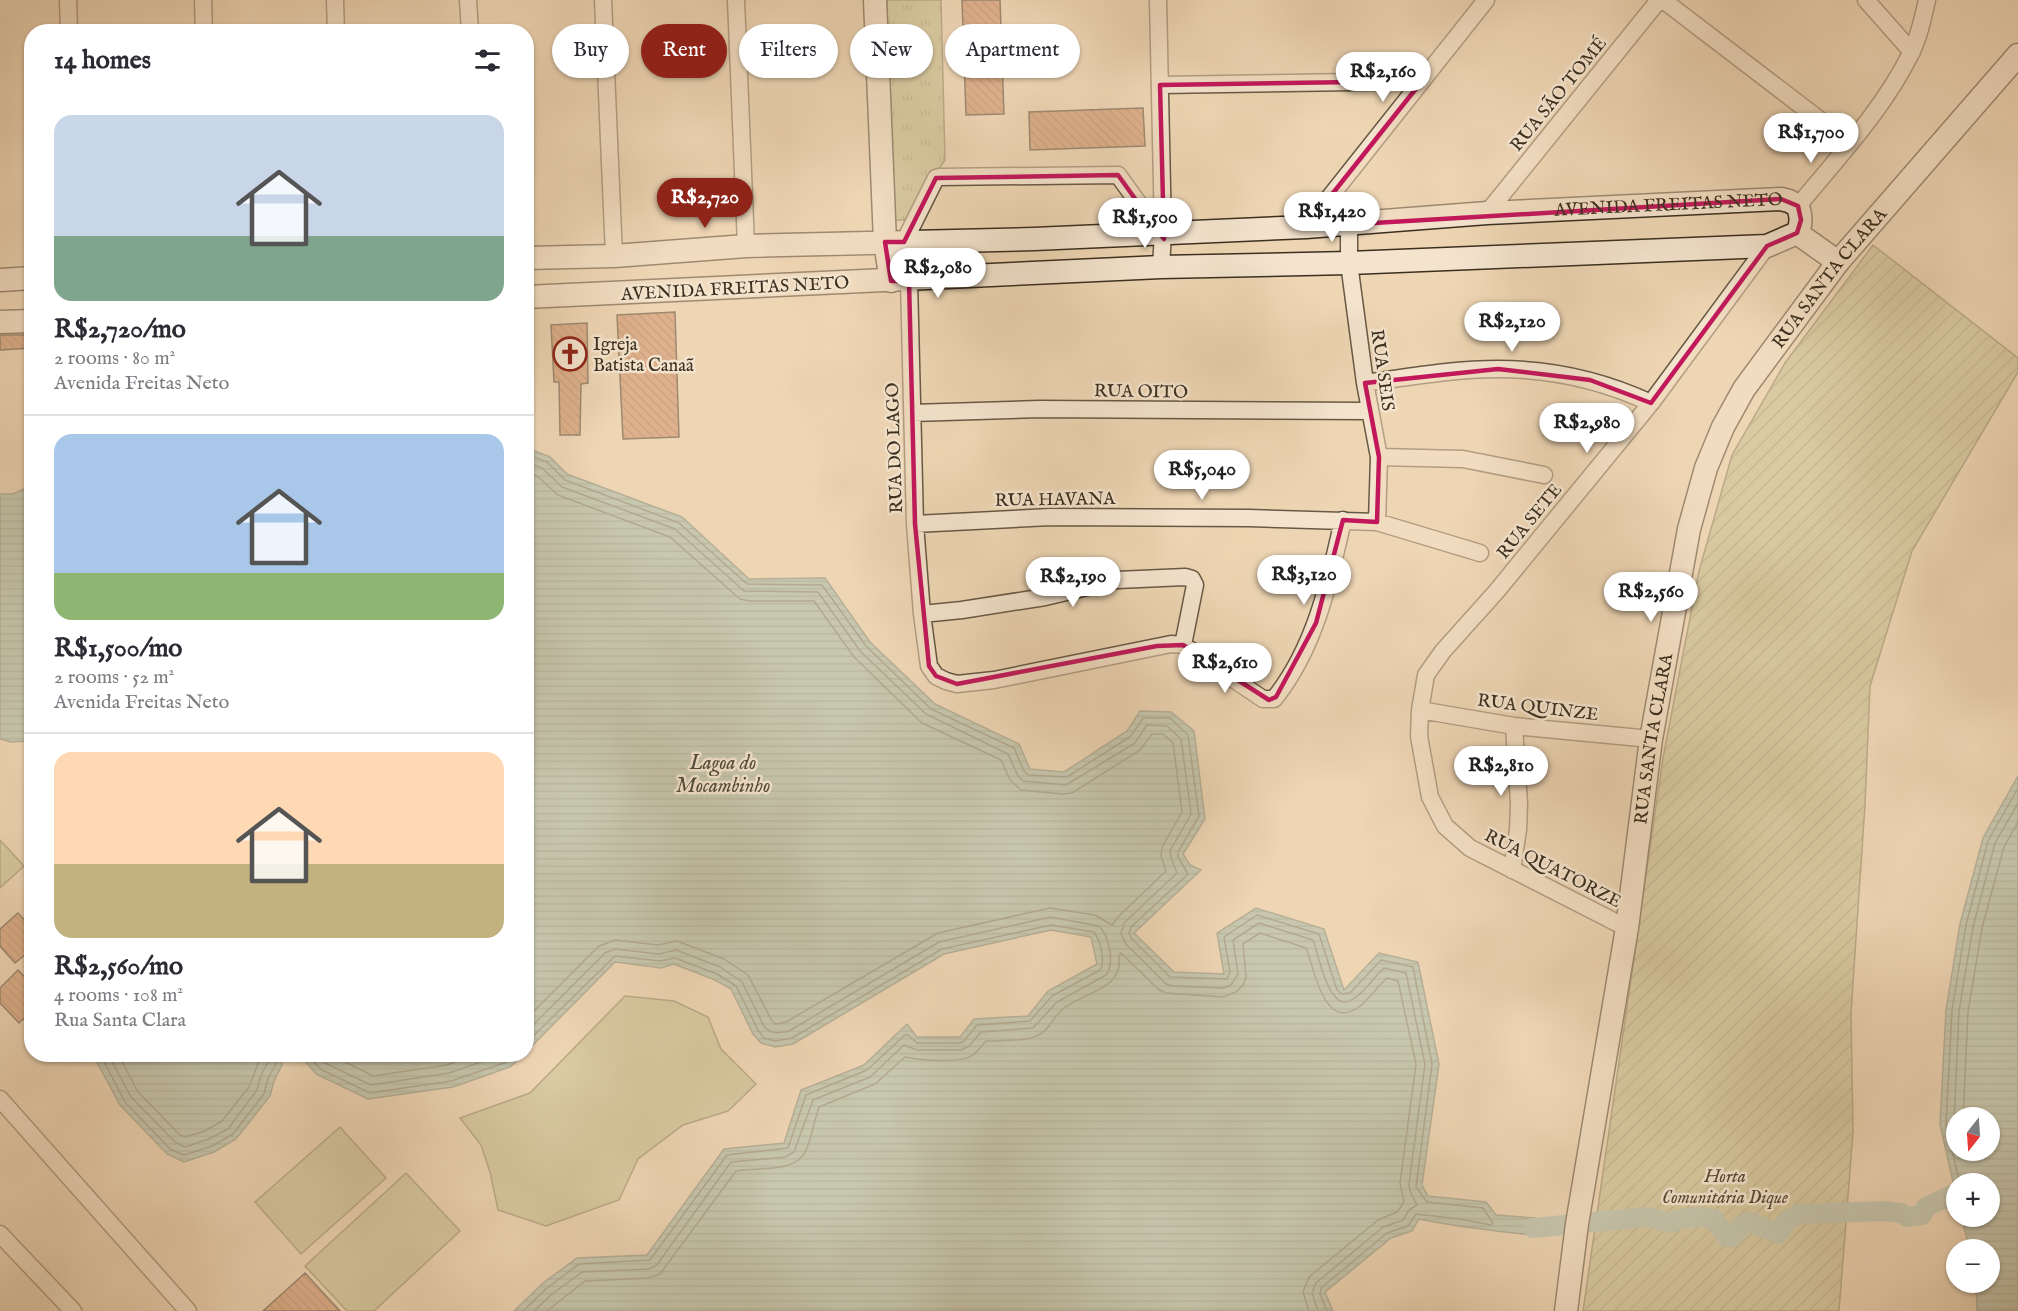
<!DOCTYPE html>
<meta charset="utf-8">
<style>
:root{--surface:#fff;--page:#f7f7f7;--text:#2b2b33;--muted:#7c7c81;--line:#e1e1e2;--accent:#8f2418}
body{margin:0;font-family:"IM FELL English",serif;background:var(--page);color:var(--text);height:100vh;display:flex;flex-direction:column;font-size:22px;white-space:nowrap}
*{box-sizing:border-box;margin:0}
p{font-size:20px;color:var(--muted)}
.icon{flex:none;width:33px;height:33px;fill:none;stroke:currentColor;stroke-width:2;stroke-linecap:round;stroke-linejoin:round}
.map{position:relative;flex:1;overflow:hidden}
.drawer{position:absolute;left:24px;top:24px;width:510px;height:1038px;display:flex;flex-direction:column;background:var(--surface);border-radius:24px;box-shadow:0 2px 4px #0004}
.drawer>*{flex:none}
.banner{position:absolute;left:552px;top:24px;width:570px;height:54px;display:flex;gap:12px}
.needle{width:39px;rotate:197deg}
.fabs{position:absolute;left:1946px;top:1107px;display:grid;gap:12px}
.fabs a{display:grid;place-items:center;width:54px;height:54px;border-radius:50%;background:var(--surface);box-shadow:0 2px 4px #0004;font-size:30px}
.price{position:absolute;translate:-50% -51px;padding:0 14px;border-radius:21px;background:#fff;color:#222;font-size:20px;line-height:39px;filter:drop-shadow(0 2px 3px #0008)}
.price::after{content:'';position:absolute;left:50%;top:36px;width:18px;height:14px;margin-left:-9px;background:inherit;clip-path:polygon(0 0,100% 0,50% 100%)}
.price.current{background:var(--accent);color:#fff}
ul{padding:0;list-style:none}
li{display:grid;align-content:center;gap:12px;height:318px;padding:0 30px}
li+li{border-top:2px solid var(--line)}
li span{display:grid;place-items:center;height:186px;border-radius:18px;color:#555}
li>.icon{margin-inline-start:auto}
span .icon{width:108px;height:108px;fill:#fffc;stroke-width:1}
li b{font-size:26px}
h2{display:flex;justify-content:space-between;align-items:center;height:72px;padding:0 30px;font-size:26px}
.tag{padding:0 21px;border-radius:27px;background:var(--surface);box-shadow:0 2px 4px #0004;font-size:21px;line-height:54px}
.tag.current{background:var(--accent);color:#fff}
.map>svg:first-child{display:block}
.grass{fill:#bebc89;stroke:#7c7654;stroke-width:1.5}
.park{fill:url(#park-tufts);stroke:#7c7654;stroke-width:1.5}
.garden{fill:url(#garden-furrows);stroke:#7c7654;stroke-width:1.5}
.water{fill:url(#water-rules);stroke:#748272;stroke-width:1.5;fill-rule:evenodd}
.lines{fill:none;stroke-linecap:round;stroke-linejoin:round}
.shore{stroke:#6a7464;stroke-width:1.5}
.canal{stroke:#9ab9aa;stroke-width:20}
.building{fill:url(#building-back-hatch);stroke:#3b2f1f;stroke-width:1.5}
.street-casing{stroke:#685944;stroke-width:19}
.secondary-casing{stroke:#3b2f1f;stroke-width:25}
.street{stroke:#f4e4ce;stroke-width:16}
.secondary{stroke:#f4e4ce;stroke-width:22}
.marked{fill:none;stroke:#c2185b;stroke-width:4.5;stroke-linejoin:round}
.labels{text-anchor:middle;stroke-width:5;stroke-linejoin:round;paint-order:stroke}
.street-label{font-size:18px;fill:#3b2f1f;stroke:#f4e4ce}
.poi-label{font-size:18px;fill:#3b2f1f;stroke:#f4e4ce;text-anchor:start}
.park-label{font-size:18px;font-style:italic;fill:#554b34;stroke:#f4e4ce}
.water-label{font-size:20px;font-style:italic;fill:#4e4b3b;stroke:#f4e4ce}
</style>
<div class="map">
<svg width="2018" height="1311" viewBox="0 0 2018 1311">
<defs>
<pattern id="park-tufts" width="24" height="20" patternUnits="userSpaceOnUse" patternTransform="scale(1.5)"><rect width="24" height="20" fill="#bebc89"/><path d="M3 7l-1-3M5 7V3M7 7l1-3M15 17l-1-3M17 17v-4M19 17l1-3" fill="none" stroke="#9c996f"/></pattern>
<pattern id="garden-furrows" width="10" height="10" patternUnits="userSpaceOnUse" patternTransform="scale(1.5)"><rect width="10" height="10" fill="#bebc89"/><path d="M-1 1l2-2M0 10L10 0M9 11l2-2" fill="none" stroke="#9c996f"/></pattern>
<pattern id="water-rules" width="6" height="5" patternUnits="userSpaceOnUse" patternTransform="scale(1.5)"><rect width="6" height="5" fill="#9ab9aa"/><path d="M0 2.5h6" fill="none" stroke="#7f978a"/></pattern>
<pattern id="building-back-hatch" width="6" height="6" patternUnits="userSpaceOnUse" patternTransform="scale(1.5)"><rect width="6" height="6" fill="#ca8459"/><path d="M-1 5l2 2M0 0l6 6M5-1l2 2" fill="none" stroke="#a56c49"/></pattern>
</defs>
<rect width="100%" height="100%" fill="#eed6b4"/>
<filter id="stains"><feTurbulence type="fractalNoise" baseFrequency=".00333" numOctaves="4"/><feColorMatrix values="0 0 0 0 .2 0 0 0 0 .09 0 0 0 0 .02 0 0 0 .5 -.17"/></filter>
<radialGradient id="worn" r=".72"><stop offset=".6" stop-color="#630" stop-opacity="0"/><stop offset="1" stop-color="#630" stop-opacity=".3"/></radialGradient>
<path class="grass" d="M0,840L24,866L0,888Z
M625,996L674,1001L708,1017L721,1049L756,1084L728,1111L683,1125L638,1159L619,1200L546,1226L498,1210L490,1172L481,1145L460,1118L530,1093Z
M340,1127L386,1178L301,1254L255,1202Z
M406,1173L460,1231L374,1311H347L305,1266Z"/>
<path class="park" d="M887,0H941L945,160L905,220H893Z"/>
<path class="garden" d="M1873,245L2018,358V372L1912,551L1870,686L1865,805L1851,1013L1853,1132L1839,1311H1583L1663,758L1699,571L1732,455L1785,363Z"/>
<path class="water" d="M527,448L550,457L567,474L682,517L749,579L825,578L870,642L935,704L1019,744L1030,769L1064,772L1127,731L1140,711L1171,712L1194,731L1205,819L1183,854L1190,865L1201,870L1134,933L1174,972L1224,974L1217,933L1256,908L1324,929L1344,990L1379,953L1418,962L1439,1064L1422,1185L1428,1196L1486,1202L1496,1215L1535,1218L1532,1235C1494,1231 1456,1227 1419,1219L1412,1231L1391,1238L1325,1292L1333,1311H514L543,1283L577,1258L647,1255L724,1149L784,1143L801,1090L864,1065L907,1024L917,1037H960L974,1019L1028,1016L1048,991L1097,964L1091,937L1051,930L944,954L793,1044L775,1047L761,1043L753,1034L731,989L715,980L674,964L661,968L615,962L527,1051Z
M28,487L32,489L31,744L30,741L11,742L0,739V494H13Z
M2018,776V1311H1977L1976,1283L1989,1282V1250L1970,1249L1961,1217L1989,1216V1184H1956V1195L1940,1124L1946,1010L1960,924L1983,838ZM1956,1118H1989V1150H1956Z
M93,1055H282V1065L274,1081L270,1096L236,1139L214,1152L184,1162L167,1154L120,1105Z
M300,1055H523L510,1067L453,1087L368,1099L316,1074Z"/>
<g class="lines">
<path class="shore" d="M526,454L547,462L565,480L679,523L747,584L822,585L866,646L931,709L1014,748L1024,771L1028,775L1067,777L1131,736L1143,718H1170L1188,735L1199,816L1178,852V857L1188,874L1131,927L1129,933L1131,938L1170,977L1227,979L1230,972L1224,937L1257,915L1319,934L1337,990L1342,994L1350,993L1381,960L1413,967L1432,1064L1416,1187L1427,1202L1483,1208L1493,1223L1491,1225L1460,1219L1416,1214L1408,1226L1387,1233L1321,1288L1320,1294L1327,1311
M526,462L542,468L562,487L675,529L744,591L818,592L860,651L926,714L1008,754L1018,776L1023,781L1066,785L1135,743L1147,725L1167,726L1181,739L1191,814L1170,851L1171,858L1177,873L1125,922L1121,933L1125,943L1166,984L1173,986L1223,988L1231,985L1238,974L1233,940L1259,923L1313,940C1319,955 1329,1016 1353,999C1365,992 1373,978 1384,968L1406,973L1425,1064L1409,1184L1410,1191L1417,1205L1409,1210L1403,1220L1383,1227L1316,1283L1312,1293L1318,1311
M526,472L537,476L558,495L670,537L740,599L749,601H814L854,657L922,723L1001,760L1010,780L1021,790L1062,794L1072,793L1140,750L1152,734H1163L1173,743L1182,812L1162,847L1161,856L1166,871L1119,916L1112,925L1095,915L1050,908L938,933L786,1022L776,1024L772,1021L748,975L724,959L677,941L658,945L615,940L599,946L526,1019
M526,1032L605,953L615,949L659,954L676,950L720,967L742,982L764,1026C771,1035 779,1033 789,1031L939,942L1050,917L1099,926C1109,936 1115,963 1106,975L1057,1002L1033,1028L981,1032L969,1046L961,1050H917L904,1045L870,1077L813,1100L794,1152L785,1157L731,1162L656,1266L648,1269L582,1272L552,1294L534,1311
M100,1054L125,1102L170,1149L184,1155L212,1146L233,1134L264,1094L268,1078L276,1064V1054
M108,1054L131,1097L175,1142L185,1147L209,1139L228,1129L257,1090L261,1075L268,1062V1054
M118,1054L138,1092L180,1135L185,1137L205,1131L222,1121L249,1087L259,1061V1054
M307,1054L320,1069L370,1093L451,1081L507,1062L515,1054
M317,1054L325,1063L371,1085L449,1073L504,1054
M329,1054L373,1076L447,1065L478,1054
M1963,1118L1968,1012L1982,928L2004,847L2018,822
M1956,1133L1954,1123L1959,1011L1973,927L1995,843L2018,803
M1960,1184L1946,1124L1952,1010L1966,925L1988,841L2018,788
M523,1311L547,1288L579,1264L650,1260L727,1155L788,1148L806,1095L867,1070L905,1035H908L917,1043H960L964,1041L977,1025L1030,1021L1052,996L1100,970C1106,962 1100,940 1094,932L1051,925L942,949L792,1038L775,1041L764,1038L758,1030L736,986L717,974L675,958L660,961L615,956L526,1043
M547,1311L585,1281L648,1278L660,1274L736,1171C756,1167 795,1173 805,1152C812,1138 814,1121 819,1107L875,1084L905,1057C920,1060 960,1064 973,1055C978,1052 981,1046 986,1041C1001,1040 1023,1042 1037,1036C1049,1031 1053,1017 1063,1009C1083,992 1124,990 1119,956L1121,953L1158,989L1166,993L1223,997L1236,992L1243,985L1246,977L1243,944L1260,933L1306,948C1314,967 1324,1034 1360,1006C1370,998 1377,987 1387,978L1398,981L1416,1064L1400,1183L1404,1202L1397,1212L1378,1220L1309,1277L1303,1292L1309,1311"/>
<path class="canal" d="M1533,1228L1647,1217L1670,1223L1685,1218L1699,1217L1714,1219L1727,1237H1733L1742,1225L1751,1222L1779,1234L1786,1221L1799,1214L1885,1211L1901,1213L1907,1217L1922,1215L1926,1207L1956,1193"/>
</g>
<path class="building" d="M962,0H1000L1004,114L966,115Z
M1143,108L1145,146L1030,150L1029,112Z
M675,312L679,437L623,439L617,315Z
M587,323L588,383L581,384L580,435H560L559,382H554L551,325Z
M0,335H32V348L0,350Z
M18,913L32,928V949L15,963L0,946V929Z
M18,970L32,984V1011L19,1023L0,1003V988Z
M305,1273L340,1311H263Z"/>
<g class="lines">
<defs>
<path id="street" d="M68,0L69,32
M203,0L204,32
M335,0L336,32
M468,0L470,32
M603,0L614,256
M736,0L746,246
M1158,0L1163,233L1161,267
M1663,0L1850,143
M1866,0L1912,52
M1160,85L1422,81
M1798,206C1838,157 1883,110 1911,53C1919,37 1923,18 1927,0
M1487,213L1659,0
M1349,223V263L1365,383L1379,457L1377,522
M1306,227L1486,0
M904,242L936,178L939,177L1118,175L1160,233
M909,281L915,524L922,614L929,666L936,676L946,681L957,684L994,680L1171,644L1183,645L1263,699H1274C1315,648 1329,583 1343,520
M1365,383C1409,377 1454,369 1498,369C1551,369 1604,381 1651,403
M912,413L1039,409L1369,411
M1379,457L1463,459L1544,475
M915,524L1050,517L1249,518L1377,522L1480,553
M922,614L962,610L1045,597L1117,580L1185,577L1192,579L1195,585L1183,645
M1420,710L1514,726L1651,739
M1512,870L1518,830L1519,803L1514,726
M1627,928L1470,848L1445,826L1430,797L1419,736L1420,710L1426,675L1443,651L1496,592L1651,403L1767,246
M0,1099L188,1311
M0,1234L73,1311"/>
<g id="secondary">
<path d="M875,0L885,242L891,281"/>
<path d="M1797,233L1838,262"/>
<path id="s1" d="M526,258L614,256L746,246L1034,239L1306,227L1487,213L1781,199L1789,201L1798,206C1801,216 1802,224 1797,233L1767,246L1349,263L1161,267L526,297"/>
<path d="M0,280L32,278"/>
<path d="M0,322L32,321"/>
<path id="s2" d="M1566,1311L1577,1224L1627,928L1651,739L1689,529L1706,468L1723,427L1744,389L1838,262L2018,55"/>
</g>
</defs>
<use href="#street" class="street-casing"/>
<use href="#secondary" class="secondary-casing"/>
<use href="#street" class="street"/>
<use href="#secondary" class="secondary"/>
</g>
<path d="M0 0H2018V1311H0ZM1422,81L1306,227L1781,199L1798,206L1801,220L1797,233L1767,246L1651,403L1590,380L1498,369L1365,383L1379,457L1377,522L1343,520L1316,623L1276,697L1269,700L1183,645L1157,646L957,684L936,676L929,666L915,524L909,281H891L885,242H904L936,178L1118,175L1164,239L1160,85Z" fill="#eed6b4" fill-opacity=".55" fill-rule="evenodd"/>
<path class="marked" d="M1422,81L1306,227L1781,199L1798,206L1801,220L1797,233L1767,246L1651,403L1590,380L1498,369L1365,383L1379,457L1377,522L1343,520L1316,623L1276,697L1269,700L1183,645L1157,646L957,684L936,676L929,666L915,524L909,281H891L885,242H904L936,178L1118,175L1164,239L1160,85Z"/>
<defs>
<symbol id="church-ring" viewBox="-11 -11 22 22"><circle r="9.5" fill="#f4e4ce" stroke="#8f2418" stroke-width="1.5"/><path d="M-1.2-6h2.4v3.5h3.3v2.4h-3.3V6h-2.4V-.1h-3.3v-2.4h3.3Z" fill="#8f2418"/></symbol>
</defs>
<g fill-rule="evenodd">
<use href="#church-ring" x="551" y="335" width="38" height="38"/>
</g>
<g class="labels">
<g class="street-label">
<text transform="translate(1558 94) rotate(-51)" y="6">RUA SÃO TOMÉ</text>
<text dy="6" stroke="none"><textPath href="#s1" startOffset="1144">AVENIDA FREITAS NETO</textPath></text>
<text dy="6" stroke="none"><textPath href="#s2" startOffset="1083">RUA SANTA CLARA</textPath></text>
<text transform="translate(735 288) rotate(-3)" y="6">AVENIDA FREITAS NETO</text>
<text transform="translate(1383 370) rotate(82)" y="6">RUA SEIS</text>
<text transform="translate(1141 391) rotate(1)" y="6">RUA OITO</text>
<text transform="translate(894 448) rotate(-92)" y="6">RUA DO LAGO</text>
<text transform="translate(1055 499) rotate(-1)" y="6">RUA HAVANA</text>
<text transform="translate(1529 521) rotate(-51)" y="6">RUA SETE</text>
<text transform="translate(1538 707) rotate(7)" y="6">RUA QUINZE</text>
<text dy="6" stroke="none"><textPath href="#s2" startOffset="579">RUA SANTA CLARA</textPath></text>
<text transform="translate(1553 868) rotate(27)" y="6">RUA QUATORZE</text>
</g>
<g class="poi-label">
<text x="593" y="350">Igreja<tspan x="593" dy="21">Batista Canaã</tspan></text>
</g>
<g class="park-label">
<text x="1725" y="1182">Horta<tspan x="1725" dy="21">Comunitária Dique</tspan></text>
</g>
<g class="water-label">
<text x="723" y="769">Lagoa do<tspan x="723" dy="23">Mocambinho</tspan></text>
</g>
</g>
<rect width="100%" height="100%" filter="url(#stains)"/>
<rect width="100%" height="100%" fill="url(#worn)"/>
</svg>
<div class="fabs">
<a><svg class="needle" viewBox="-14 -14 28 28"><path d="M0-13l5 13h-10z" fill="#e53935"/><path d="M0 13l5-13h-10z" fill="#7c7c81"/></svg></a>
<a>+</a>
<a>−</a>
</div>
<b class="price" style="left:1383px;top:103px">R$2,160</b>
<b class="price" style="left:1811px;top:164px">R$1,700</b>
<b class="price current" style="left:705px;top:229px">R$2,720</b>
<b class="price" style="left:1332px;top:243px">R$1,420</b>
<b class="price" style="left:1145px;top:249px">R$1,500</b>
<b class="price" style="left:938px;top:299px">R$2,080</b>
<b class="price" style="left:1512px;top:353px">R$2,120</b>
<b class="price" style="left:1587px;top:454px">R$2,980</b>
<b class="price" style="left:1202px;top:501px">R$5,040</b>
<b class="price" style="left:1304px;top:606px">R$3,120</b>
<b class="price" style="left:1073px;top:608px">R$2,190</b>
<b class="price" style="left:1651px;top:623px">R$2,560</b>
<b class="price" style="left:1225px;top:694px">R$2,610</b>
<b class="price" style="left:1501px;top:797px">R$2,810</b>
<div class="banner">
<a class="tag">Buy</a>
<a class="tag current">Rent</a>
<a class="tag">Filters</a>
<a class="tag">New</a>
<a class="tag">Apartment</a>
</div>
<section class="drawer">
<h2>14 homes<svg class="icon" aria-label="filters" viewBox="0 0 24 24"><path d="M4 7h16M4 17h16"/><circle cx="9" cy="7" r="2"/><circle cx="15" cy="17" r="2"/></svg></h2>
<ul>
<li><span style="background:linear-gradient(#c9d6e8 65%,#7fa58c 0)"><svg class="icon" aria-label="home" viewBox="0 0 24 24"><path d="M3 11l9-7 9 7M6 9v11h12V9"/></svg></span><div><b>R$2,720/mo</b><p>2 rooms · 80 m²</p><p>Avenida Freitas Neto</p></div></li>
<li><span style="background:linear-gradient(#a9c7e8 75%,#8fb573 0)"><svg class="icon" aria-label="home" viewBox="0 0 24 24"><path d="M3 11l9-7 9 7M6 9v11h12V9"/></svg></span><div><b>R$1,500/mo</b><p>2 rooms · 52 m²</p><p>Avenida Freitas Neto</p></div></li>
<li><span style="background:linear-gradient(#ffd9b3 60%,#c2b280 0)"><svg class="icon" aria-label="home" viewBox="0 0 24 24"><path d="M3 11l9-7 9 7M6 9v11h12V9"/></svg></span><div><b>R$2,560/mo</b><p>4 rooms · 108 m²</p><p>Rua Santa Clara</p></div></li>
</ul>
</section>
</div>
